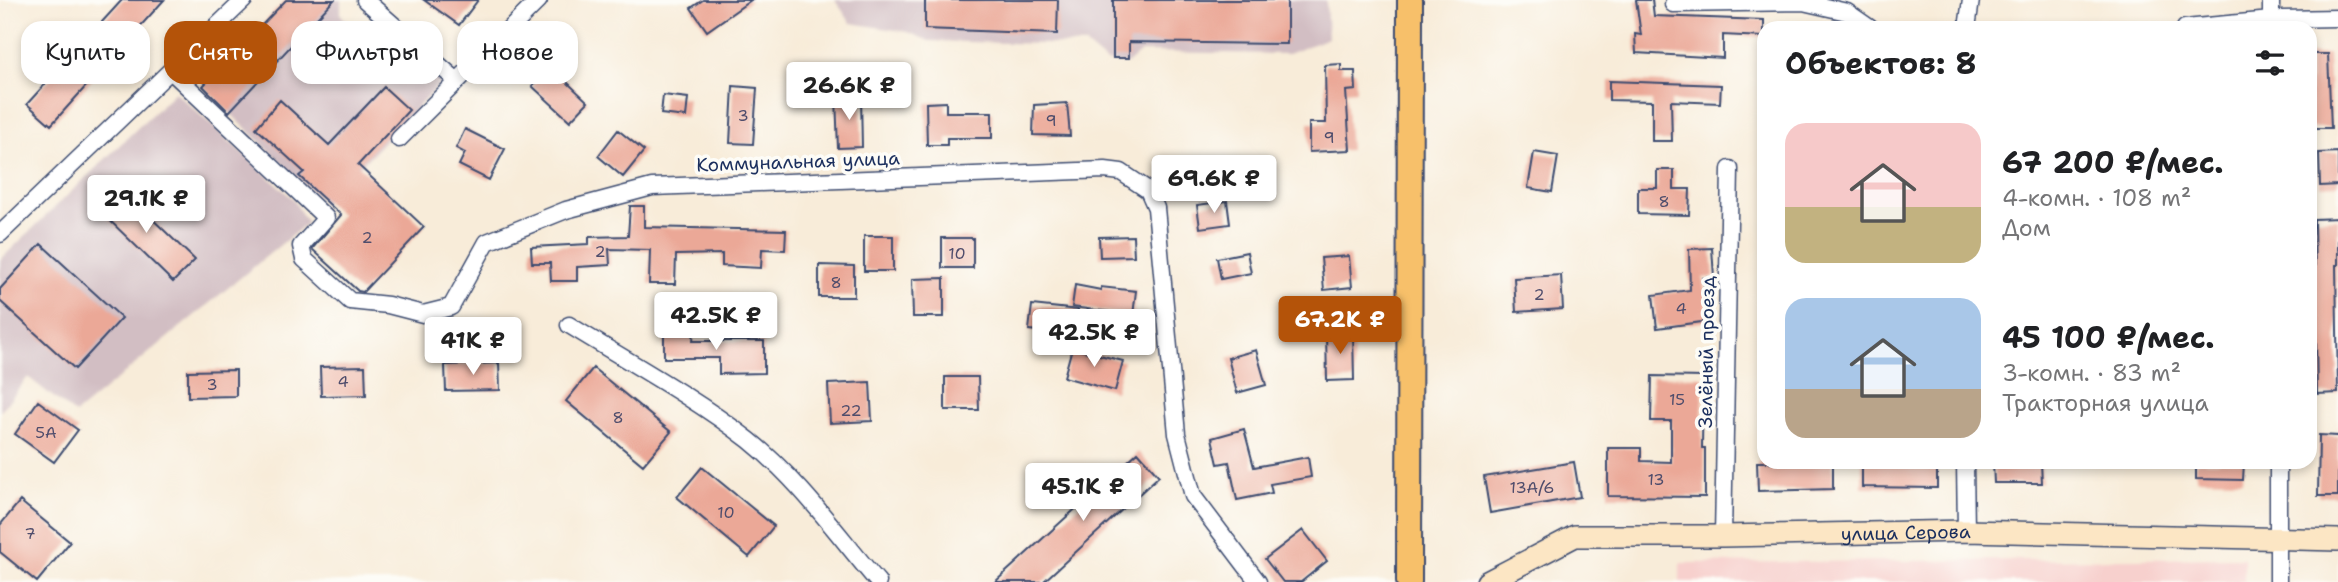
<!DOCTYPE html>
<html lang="ru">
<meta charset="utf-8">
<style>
:root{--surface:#fff;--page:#f6f6f6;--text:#202124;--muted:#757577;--accent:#b45309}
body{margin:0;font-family:"Shantell Sans",sans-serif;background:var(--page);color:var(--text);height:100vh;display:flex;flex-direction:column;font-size:26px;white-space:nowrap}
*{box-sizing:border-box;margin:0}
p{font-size:23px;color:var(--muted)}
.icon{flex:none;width:38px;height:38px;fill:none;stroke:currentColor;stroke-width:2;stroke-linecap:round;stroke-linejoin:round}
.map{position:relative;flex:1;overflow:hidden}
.drawer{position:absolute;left:1757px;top:21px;width:560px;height:448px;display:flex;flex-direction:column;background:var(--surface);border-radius:21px;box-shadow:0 4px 10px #0003}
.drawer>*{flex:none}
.banner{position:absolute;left:21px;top:21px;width:665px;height:63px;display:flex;gap:14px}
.price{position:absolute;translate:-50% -60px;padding:0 16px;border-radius:7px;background:#fff;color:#222;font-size:23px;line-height:46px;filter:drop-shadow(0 2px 4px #0008)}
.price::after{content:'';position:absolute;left:50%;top:42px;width:21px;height:16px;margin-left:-10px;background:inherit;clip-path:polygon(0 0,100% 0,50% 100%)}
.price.active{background:var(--accent);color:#fff}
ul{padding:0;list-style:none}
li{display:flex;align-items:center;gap:21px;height:175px;padding:0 28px}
li span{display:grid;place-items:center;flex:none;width:196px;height:140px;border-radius:21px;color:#555}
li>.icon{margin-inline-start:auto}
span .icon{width:84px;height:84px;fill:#fffc;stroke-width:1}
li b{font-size:30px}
h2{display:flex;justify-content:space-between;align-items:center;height:84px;padding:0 28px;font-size:30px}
.chip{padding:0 24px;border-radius:21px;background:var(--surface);box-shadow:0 4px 10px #0003;font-size:24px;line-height:63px}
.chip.active{background:var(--accent);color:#fff}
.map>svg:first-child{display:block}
.built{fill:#f7d0cd}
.industrial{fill:#d2bec3}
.building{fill:#eba897}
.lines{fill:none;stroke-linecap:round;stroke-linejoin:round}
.street-casing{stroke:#3c4b70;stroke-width:19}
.secondary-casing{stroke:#3c4b70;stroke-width:24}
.primary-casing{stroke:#3c4b70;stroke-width:28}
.street{stroke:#fff;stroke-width:16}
.secondary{stroke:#fce6c4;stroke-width:21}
.primary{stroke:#f7c06b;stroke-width:24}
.labels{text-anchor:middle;stroke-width:7;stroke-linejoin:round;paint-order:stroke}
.number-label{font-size:16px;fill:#4f4d6c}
.street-label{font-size:19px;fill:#1b2f5e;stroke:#fdfcf7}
</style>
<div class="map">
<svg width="2338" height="582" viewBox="0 0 2338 582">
<rect width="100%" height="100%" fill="#fdfcf7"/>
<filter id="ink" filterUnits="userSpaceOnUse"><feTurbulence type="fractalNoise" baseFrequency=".0143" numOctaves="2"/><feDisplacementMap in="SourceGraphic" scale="14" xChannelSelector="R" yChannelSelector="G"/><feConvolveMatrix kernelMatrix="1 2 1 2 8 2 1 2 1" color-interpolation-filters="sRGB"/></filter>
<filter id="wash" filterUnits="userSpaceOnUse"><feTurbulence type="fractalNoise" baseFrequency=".00686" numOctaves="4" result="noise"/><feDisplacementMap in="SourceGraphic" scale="28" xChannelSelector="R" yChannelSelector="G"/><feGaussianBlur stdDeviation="1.57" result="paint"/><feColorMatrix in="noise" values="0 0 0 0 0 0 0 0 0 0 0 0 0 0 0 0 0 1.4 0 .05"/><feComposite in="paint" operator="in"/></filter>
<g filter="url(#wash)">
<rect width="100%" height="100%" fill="#f8ecd9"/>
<path class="built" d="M2244,558V582H1680V563Z"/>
<path class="industrial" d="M286,0H341V15L353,28L364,32L378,18L442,82L324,203L229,112Z
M835,0H1326L1328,38L1288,54L1141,52L1127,64L1106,62L1086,45L929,41L908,32L851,23Z
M175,92L293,199L307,223L75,414L28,377L0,412V260Z"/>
<g id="blocks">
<path class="building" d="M122,0H164L51,125L27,104Z
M286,0H334L229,112L203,86Z
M424,0H478L459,25Z
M703,0H751L707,31L691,8Z
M925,0H1058L1057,34L925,29Z
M1113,0H1287V44L1129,42V58H1113Z
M1636,0H1652L1654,16L1764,20V37L1723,35V58L1636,53L1635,34L1641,35Z
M382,29L395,41L383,53L371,41Z
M2310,54H2328L2331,128H2310Z
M1341,64V71H1355L1356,90L1346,91L1350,150L1309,152V123H1326L1325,65Z
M550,66L588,102L570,121L532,86Z
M1609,81L1721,85L1720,103L1671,101L1672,141H1652V101L1609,100Z
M733,86L757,88L753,144L730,143Z
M384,87L409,110L358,165L424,227L363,292L358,291L312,249L341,215L299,176L304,172L256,128L280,100L329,145Z
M663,95L688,98L686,117L661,114Z
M861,96L862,147L838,148L836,97Z
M946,102V112H992V138H947V145H927L926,103Z
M1067,103L1070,136L1033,135L1034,105Z
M465,129L505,149L489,180L459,165L465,153L456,148Z
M618,130L644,151L623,177L598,156Z
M1534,152L1558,156L1552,192L1528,188Z
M2338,152V185L2320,186L2319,153Z
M1657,170H1674V189H1690L1689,215L1638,214V188H1657Z
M119,187L195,260L173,282L98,209Z
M1227,201L1230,224L1200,228L1197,205Z
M630,206H644V227L786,230L785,250L762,249L761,268L722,266V254L676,255L675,284H649L650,250L609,249L610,265L577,267V281H551L550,263H532L531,247L589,244V237L628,236Z
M2338,218V265H2336L2338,393L2317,394L2314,219Z
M864,236H893V271H864Z
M1133,236L1134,256L1100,257L1099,237Z
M942,238H973V268H942Z
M41,244L122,318L75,369L0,301V289Z
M1712,248L1714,277L1703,278L1709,321L1657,328L1653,295L1690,290L1689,249Z
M1247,252L1251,273L1221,279L1217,258Z
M1349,256L1352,287L1324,290L1321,258Z
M819,265L854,266V297H819Z
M1561,275L1563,309L1516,312L1514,278Z
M944,278V317H913L912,279Z
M1075,285L1101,290V287L1136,291L1133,315L1072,307Z
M1032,305L1078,310L1076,335L1029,330Z
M664,329H694L693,341H764V373L719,374V358H664Z
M1353,331L1354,380L1327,381L1326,332Z
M1072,348L1123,361L1115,391L1064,377Z
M1256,350L1266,385L1237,393L1228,358Z
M499,363L500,390L446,391L445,365Z
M365,366L366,395L321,396L320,367Z
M593,368L671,432L643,465L566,401Z
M236,370V396L188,397V371Z
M1652,376L1703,377L1702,448H1705V497L1608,496V448H1641V461L1671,462V421H1651Z
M945,377H978L979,410H945Z
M870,382L872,421L830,423L828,384Z
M38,401L78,430L54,462L15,434Z
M1244,429L1254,467L1308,457L1311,477L1270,484L1272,493L1237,500L1229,462L1218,464L1212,438Z
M2319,435L2338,436V496H2318Z
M1138,452L1159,476L1043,582H995Z
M1574,462L1580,497L1490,513L1484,477Z
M1757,462H1833V489L1758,491Z
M1862,462H1937V488L1862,487Z
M1993,462H2041L2042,483H1994Z
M2196,462H2244L2243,480L2196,479Z
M702,467L774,526L749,557L677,497Z
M20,501L70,542L37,582L0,552V525Z
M1303,530L1327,561L1301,582H1283L1265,559Z"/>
</g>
</g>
<g filter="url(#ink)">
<use href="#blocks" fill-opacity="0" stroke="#3c4b70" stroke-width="2"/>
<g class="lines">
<defs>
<path id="street" d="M365,0L456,80
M1673,4L1803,2L1847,12L1870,28
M2271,20V0
M1967,28L1971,0
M2185,28L2282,19L2338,18
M171,71L326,218L301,246L304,259L350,301L388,305L423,314L451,307L487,242L566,210L652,187L1105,170L1121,172L1148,190L1156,208L1177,434L1193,496L1258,582
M399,139L539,0
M0,234L244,0
M569,325C629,362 693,397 749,440C799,480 837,534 878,582
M1965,462L1966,531
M1723,536L1730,169
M2278,582V462"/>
<g id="secondary">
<path id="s1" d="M1487,582L1575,536H1723L1966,531L2338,540"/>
</g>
<path id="primary" d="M1409,582L1410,0"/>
</defs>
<use href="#street" class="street-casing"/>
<use href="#secondary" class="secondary-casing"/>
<use href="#primary" class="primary-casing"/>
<use href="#street" class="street"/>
<use href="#secondary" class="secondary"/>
<use href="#primary" class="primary"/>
</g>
</g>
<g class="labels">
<g class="number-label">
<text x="743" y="121">3</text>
<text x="1051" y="126">9</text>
<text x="1329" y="143">9</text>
<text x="1664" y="207">8</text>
<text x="367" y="243">2</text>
<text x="600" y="257">2</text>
<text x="957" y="259">10</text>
<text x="836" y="288">8</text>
<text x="1539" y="300">2</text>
<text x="1681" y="314">4</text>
<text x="343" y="387">4</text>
<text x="212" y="390">3</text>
<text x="1677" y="405">15</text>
<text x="851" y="416">22</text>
<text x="618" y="423">8</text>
<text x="46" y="438">5А</text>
<text x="1656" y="485">13</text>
<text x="1532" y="493">13А/6</text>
<text x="726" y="518">10</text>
<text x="30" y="539">7</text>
</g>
<g class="street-label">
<text transform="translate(798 161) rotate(-2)" y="7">Коммунальная улица</text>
<text transform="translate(1706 352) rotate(-89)" y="7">Зелёный проезд</text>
<text dy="7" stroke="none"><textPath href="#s1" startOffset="430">улица Серова</textPath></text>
</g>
</g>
</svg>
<b class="price" style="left:849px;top:122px">26.6K ₽</b>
<b class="price" style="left:1214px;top:215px">69.6K ₽</b>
<b class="price" style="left:146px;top:235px">29.1K ₽</b>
<b class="price" style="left:716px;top:352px">42.5K ₽</b>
<b class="price active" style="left:1340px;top:356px">67.2K ₽</b>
<b class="price" style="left:1094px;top:369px">42.5K ₽</b>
<b class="price" style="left:473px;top:377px">41K ₽</b>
<b class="price" style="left:1083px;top:523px">45.1K ₽</b>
<div class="banner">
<a class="chip">Купить</a>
<a class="chip active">Снять</a>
<a class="chip">Фильтры</a>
<a class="chip">Новое</a>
</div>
<section class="drawer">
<h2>Объектов: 8<svg class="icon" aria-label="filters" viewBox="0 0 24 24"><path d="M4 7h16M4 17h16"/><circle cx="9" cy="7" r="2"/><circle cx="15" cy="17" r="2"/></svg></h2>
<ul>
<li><span style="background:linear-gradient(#f6c9c9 60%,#c2b280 0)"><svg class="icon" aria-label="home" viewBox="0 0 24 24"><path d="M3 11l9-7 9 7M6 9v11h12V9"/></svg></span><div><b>67 200 ₽/мес.</b><p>4-комн. · 108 m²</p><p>Дом</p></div></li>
<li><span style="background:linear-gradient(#a9c7e8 65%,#b9a48a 0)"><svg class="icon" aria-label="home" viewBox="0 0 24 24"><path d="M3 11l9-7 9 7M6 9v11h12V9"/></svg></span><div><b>45 100 ₽/мес.</b><p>3-комн. · 83 m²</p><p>Тракторная улица</p></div></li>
</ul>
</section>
</div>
